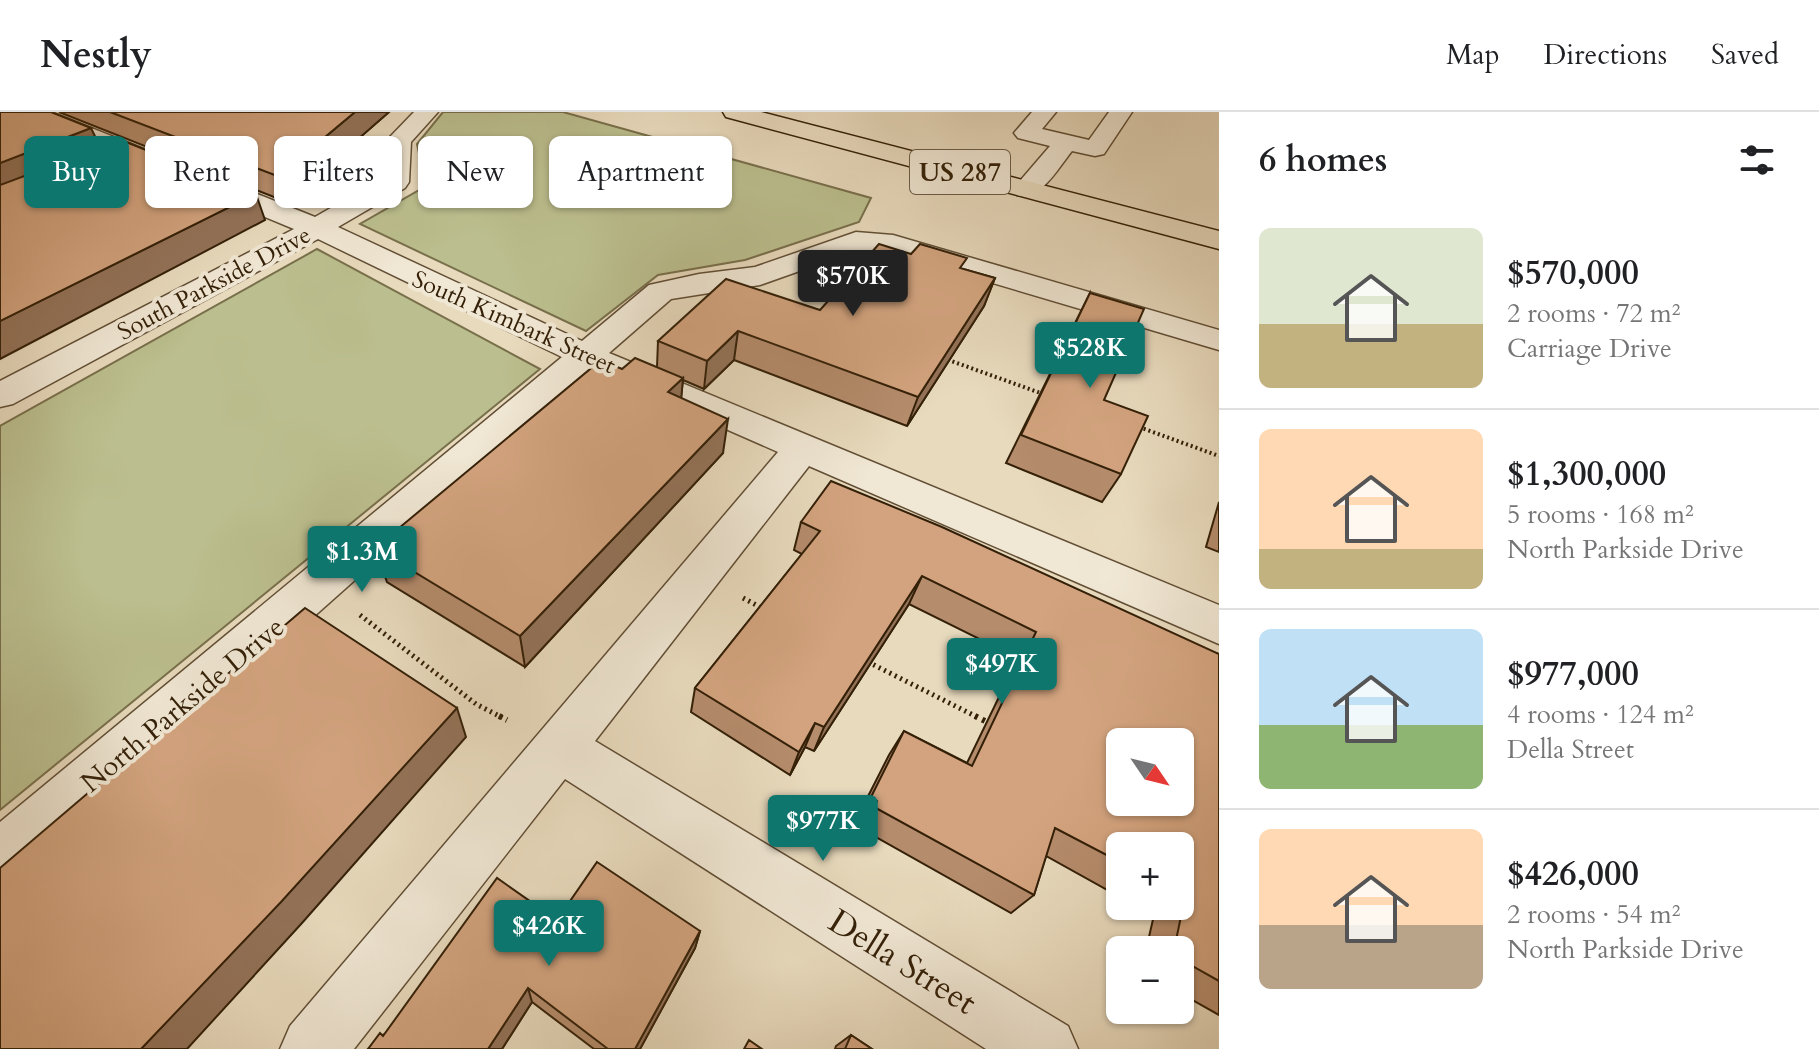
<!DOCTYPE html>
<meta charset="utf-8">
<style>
:root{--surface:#fff;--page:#f6f6f6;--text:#202124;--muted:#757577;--line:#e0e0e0;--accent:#0f766e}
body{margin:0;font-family:Cardo,serif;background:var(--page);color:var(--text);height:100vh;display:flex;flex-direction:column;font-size:30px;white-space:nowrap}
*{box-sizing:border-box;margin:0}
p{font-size:26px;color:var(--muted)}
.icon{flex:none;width:44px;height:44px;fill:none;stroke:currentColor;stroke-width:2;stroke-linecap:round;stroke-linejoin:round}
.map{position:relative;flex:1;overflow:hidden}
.drawer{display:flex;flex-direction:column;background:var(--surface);width:600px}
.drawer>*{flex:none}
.top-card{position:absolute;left:24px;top:24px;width:760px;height:72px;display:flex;gap:16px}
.needle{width:52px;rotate:125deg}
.tools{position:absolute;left:1106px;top:616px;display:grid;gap:16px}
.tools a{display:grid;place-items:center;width:88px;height:88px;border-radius:12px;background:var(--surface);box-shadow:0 2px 6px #0004;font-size:40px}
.price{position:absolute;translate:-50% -68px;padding:0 18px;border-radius:8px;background:var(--accent);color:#fff;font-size:26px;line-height:52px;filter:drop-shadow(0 2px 4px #0008)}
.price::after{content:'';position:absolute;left:50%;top:48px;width:24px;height:18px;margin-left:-12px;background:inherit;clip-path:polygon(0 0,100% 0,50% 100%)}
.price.active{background:#222;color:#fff}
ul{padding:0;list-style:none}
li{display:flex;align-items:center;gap:24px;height:200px;padding:0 40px}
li+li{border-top:2px solid var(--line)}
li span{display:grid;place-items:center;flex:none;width:224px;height:160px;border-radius:12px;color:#555}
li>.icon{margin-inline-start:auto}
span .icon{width:96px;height:96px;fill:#fffc;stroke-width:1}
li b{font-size:34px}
h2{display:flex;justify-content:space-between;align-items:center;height:96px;padding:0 40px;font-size:34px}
.chip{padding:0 28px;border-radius:12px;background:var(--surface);box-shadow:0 2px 6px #0004;font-size:28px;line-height:72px}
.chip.active{background:var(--accent);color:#fff}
header{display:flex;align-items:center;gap:48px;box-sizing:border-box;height:112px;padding:0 40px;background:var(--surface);border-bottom:2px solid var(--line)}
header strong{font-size:38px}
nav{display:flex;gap:44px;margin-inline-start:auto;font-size:28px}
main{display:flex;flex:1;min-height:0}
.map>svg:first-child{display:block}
.green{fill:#bbbe8e;stroke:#786f4b;stroke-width:2}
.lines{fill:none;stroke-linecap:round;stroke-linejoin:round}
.minor-casing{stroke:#614e35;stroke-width:3}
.major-casing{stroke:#342008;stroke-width:3}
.path-far2{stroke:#342008;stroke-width:4;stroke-dasharray:2 3;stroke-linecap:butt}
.path-far1{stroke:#342008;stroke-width:5;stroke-dasharray:2 4;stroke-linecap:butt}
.path{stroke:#342008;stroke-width:6;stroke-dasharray:3 5;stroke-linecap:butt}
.minor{fill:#f0e7d4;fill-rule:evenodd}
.major{fill:#e8dabd;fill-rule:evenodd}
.wall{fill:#b58c6c;stroke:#342008;stroke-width:2}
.shaded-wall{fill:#937258;stroke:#342008;stroke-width:2}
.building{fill:#d2a37e;stroke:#342008;stroke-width:2;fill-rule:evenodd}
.labels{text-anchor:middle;stroke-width:8;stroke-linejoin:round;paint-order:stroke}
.far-street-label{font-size:24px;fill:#342008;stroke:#f0e7d4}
.shield{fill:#f0e7d4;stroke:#6c5c45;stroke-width:2}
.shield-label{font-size:26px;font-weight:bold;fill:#342008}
.street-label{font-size:28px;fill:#342008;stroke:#f0e7d4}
.near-street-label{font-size:34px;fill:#342008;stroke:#f0e7d4}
</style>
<header>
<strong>Nestly</strong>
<nav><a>Map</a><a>Directions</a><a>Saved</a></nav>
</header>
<main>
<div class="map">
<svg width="1219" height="937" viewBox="0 0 1219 937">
<rect width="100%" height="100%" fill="#e8dabd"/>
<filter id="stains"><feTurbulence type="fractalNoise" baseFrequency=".0025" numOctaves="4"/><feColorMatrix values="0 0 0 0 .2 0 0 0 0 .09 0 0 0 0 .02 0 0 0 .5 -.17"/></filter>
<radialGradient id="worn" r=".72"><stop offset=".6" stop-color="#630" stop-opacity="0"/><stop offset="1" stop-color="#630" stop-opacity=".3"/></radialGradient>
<path class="green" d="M443,0H563L871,86L859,110L745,148L658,163L586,219L360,112L426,74L417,32Z
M317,137L540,257L0,698V314Z"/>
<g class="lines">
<defs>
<path id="minor" d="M20,0H51L315,105L383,66L387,28L414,0H438L411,30L409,70L405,76L338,115L582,229L649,173L699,162L755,155L856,120L893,123L1219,218V238L881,138H859L760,173L671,187L609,241L1219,493V532L809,354L595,629L1068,914L1078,937H986L565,667L354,937H280L290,914L778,340L591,258L20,766L0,774V710L562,245L318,127L13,292L0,295V269L294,117L23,5Z
M1032,0H1056L1042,17L1089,28L1109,0H1132L1104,42L1095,44L1072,39C1058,56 1041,89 1017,83L1013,77L1050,34L1018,26L1014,21Z"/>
<path id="major" d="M723,0H761L1219,119V137L726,5Z"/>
</defs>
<use href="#minor" class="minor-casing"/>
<use href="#major" class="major-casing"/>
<path class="path-far2" d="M943,246L1046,283
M1139,315L1219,344"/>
<path class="path-far1" d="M743,486L762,496
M360,503L476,592L503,606
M868,550L979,606"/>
<path class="path" d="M499,604L507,608
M975,604L991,612"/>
<use href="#minor" class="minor"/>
<use href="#major" class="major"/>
</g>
<path class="wall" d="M59,0H389L350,34L357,60L294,93Z
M963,157L995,166L984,194L907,314L734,248L704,277L683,268L681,286L723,341L525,555L387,470L375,436L622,257L657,255L658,229L820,198Z
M1090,181L1104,288L1121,362L1102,390L1006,351Z
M1219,390V440L1206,435Z
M801,410L1219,542V903L1180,881V838H1146L1154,803L1137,794H1180V734H1120V785L1046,744L1034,783L1011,801L860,716L863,710L857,706L889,643L904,619L967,651L1018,546L909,492L814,639L805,635L790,663L691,600L695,576L802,442L794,438Z
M557,808L700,819L695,836L640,937H594L532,890L502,937H368L383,923Z
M851,923L872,937H835L836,934Z"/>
<path class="shaded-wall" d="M355,0H389L349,35H350L357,60L294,93L285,67L324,26Z
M91,16L103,41L0,83V51Z
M256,82L265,108L0,247V209Z
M995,166L984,194L907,314L918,285Z
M738,219L734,248L704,277L707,249Z
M683,266L680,300L668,280Z
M728,307L723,341L525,555L520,524Z
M922,464L909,492L814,639L824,615Z
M457,596L466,625L302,811L187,937H141Z
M815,611L805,635L790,663L799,640Z
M700,819L695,836L640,937H635Z
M528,876L532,890L502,937H488Z"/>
<path class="building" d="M0,0H51L91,16L0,51Z
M110,0H355L324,26L350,35L285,67Z
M121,28L256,82L0,209V73Z
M879,132L911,142L920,132L967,146L960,156L995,166L918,285L738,219L707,249L658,229L726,167L820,198Z
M1090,181L1144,197L1104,288L1148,304L1121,362L1021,323Z
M635,246L683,266L668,280L728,307L520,524L375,436L601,248L622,257Z
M831,369L942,415L1219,542V869L1180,847V838H1174L1185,785L1180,782V734H1120V750L1055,716L1034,783L874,695L877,689L871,685L904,619L972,654L1036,520L922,464L824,615L815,611L799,640L695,576L820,419L801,410ZM1120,630H1180V690H1120Z
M305,496L457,596L281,790L141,937H0V756Z
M597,750L700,819L635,937H608L528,876L488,937H368L380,921L383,924L497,766L557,808Z
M851,923L872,937H845Z
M749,928L762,937H744Z"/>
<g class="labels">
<g class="far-street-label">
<text transform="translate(214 171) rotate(-28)" y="8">South Parkside Drive</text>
<text transform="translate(514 210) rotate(24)" y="8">South Kimbark Street</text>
</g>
<rect class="shield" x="910" y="38" width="100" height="44" rx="6"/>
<g class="shield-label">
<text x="960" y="69">US 287</text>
</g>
<g class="street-label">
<text transform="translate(182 592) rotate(-40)" y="10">North Parkside Drive</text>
</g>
<g class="near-street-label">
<text transform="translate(903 849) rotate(32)" y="12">Della Street</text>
</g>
</g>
<rect width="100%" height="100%" filter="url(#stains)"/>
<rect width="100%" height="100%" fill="url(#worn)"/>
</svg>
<div class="tools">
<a><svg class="needle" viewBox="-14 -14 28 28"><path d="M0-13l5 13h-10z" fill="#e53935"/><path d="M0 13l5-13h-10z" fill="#757577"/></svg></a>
<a>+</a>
<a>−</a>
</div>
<b class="price active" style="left:853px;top:206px">$570K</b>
<b class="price" style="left:1090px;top:278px">$528K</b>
<b class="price" style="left:362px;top:482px">$1.3M</b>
<b class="price" style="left:1002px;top:594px">$497K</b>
<b class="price" style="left:823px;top:751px">$977K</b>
<b class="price" style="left:549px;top:856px">$426K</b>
<div class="top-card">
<a class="chip active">Buy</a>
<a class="chip">Rent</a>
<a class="chip">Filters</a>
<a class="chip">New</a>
<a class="chip">Apartment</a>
</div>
</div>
<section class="drawer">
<h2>6 homes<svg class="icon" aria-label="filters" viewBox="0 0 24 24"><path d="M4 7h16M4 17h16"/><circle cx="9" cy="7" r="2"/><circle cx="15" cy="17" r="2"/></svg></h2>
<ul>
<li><span style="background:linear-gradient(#dfe7d0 60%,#c2b280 0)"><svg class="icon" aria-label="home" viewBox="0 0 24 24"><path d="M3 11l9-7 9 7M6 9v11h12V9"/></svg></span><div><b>$570,000</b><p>2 rooms · 72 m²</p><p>Carriage Drive</p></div></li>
<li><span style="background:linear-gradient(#ffd9b3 75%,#c2b280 0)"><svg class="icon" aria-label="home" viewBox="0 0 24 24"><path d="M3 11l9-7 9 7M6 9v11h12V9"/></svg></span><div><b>$1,300,000</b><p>5 rooms · 168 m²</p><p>North Parkside Drive</p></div></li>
<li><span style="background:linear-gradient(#bfe0f5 60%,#8fb573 0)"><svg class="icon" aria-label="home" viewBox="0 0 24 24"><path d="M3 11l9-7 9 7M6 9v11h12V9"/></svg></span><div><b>$977,000</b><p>4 rooms · 124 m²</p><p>Della Street</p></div></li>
<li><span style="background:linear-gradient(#ffd9b3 60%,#b9a48a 0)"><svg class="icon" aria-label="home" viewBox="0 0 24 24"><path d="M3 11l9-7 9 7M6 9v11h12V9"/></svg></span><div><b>$426,000</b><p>2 rooms · 54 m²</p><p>North Parkside Drive</p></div></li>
</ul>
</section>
</main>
